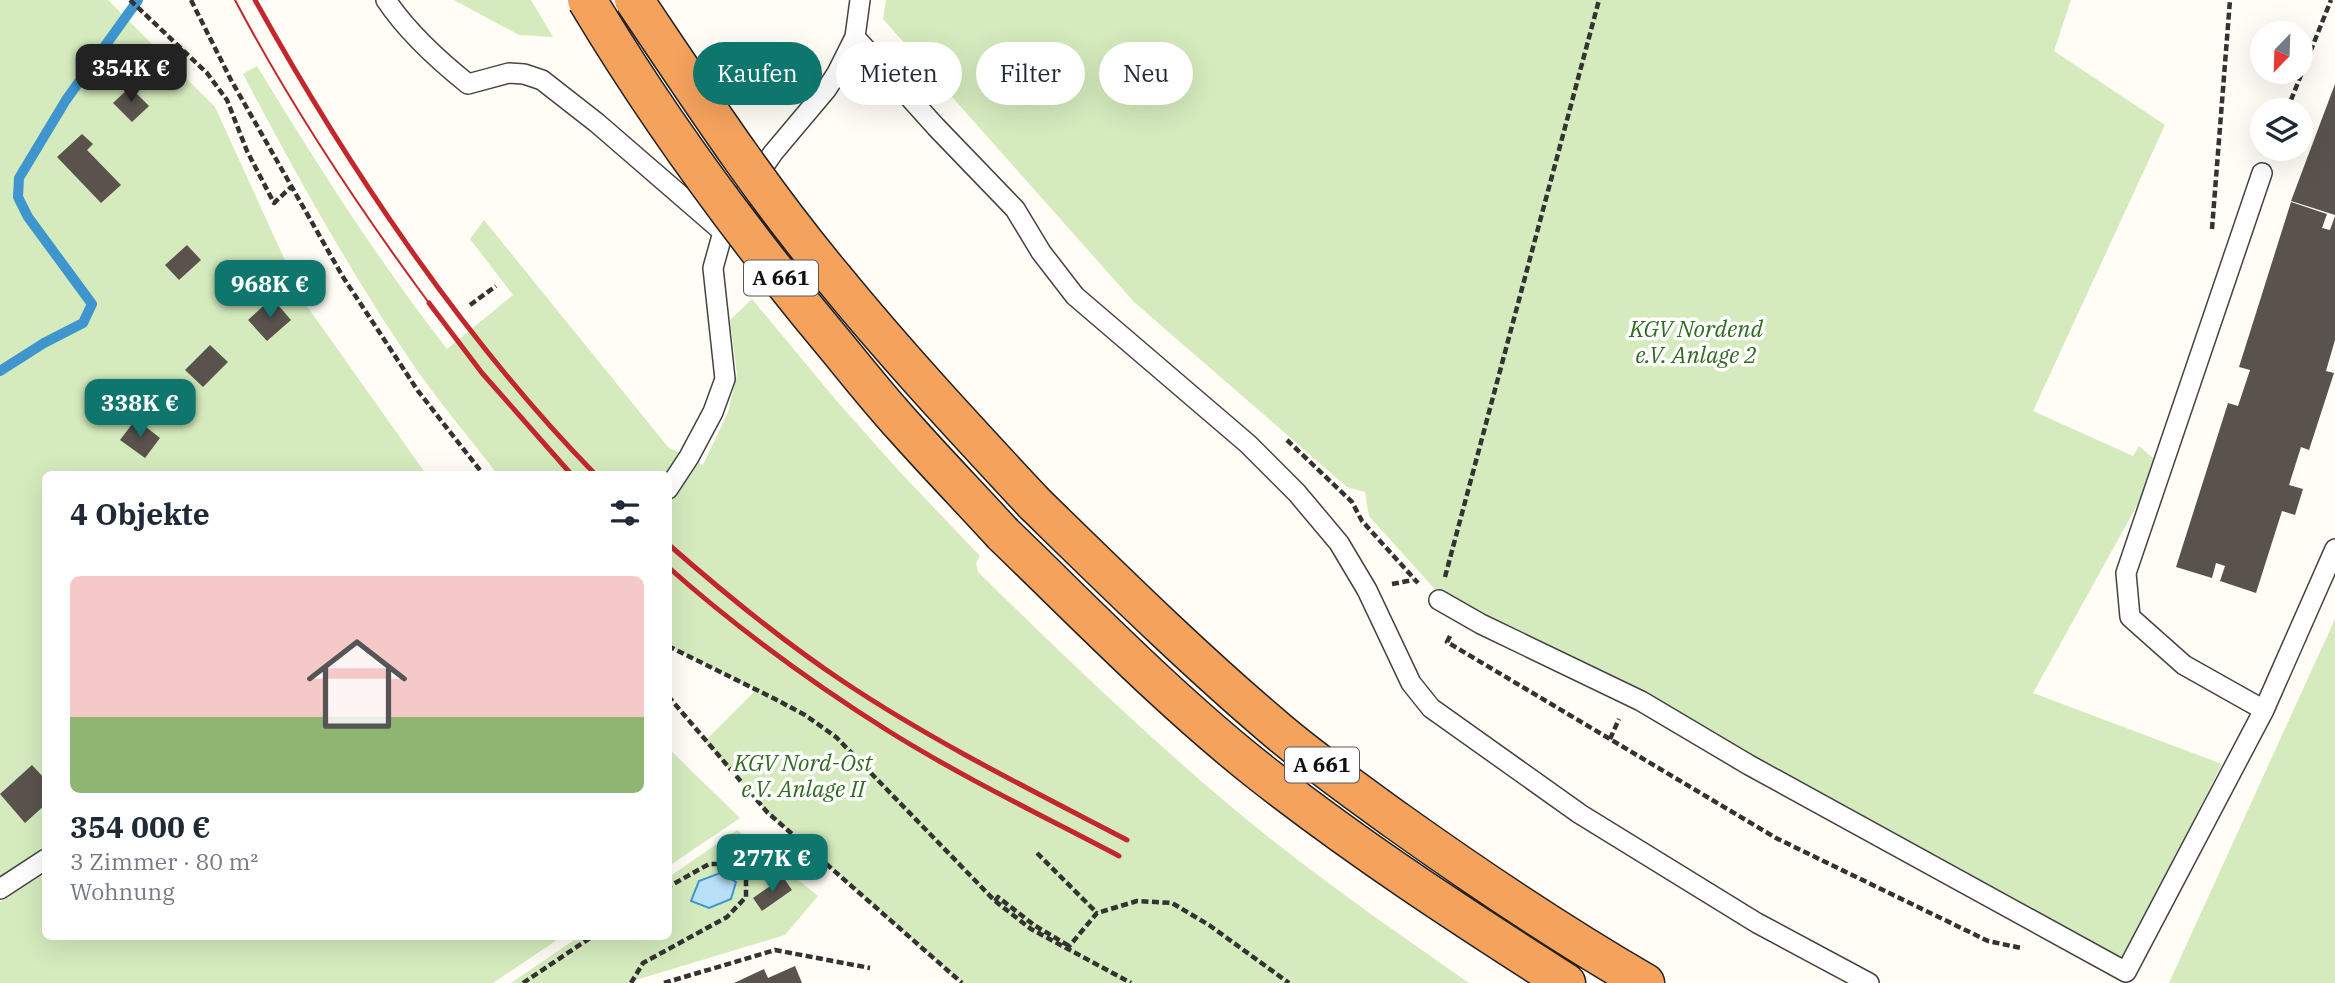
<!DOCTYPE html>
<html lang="de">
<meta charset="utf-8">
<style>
:root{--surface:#fff;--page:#f6f6f7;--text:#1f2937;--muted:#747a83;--line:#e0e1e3;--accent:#0f766e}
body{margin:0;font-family:"IBM Plex Serif",serif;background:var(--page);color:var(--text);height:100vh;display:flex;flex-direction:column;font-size:26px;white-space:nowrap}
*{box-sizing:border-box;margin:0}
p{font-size:23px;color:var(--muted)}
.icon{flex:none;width:38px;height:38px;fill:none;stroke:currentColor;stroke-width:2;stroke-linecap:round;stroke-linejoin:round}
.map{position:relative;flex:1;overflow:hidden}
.drawer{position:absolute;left:42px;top:471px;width:630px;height:469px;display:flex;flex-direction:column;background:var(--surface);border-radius:10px;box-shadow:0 7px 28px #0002}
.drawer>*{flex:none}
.guide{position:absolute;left:693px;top:42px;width:665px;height:63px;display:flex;gap:14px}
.needle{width:46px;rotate:203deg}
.buttons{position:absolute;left:2250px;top:21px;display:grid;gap:14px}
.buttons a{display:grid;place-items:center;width:63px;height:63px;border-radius:50%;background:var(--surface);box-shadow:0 7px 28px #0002;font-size:35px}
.price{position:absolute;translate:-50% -60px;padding:0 16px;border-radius:14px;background:var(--accent);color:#fff;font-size:23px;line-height:46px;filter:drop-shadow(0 2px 4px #0008)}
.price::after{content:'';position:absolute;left:50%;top:42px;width:21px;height:16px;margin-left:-10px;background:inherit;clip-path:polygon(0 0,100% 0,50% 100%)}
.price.selected{background:#222;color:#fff}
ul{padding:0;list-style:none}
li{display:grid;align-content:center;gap:14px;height:371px;padding:0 28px}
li+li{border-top:2px solid var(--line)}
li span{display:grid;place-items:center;height:217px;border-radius:10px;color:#555}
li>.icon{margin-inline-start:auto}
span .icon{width:126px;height:126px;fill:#fffc;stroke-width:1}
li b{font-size:30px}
h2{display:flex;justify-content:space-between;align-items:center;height:84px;padding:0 28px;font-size:30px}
.tag{padding:0 24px;border-radius:32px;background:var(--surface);box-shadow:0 7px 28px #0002;font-size:24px;line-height:63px}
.tag.selected{background:var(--accent);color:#fff}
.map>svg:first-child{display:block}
.green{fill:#d5ebbd}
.water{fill:#b9e0f7;stroke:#3f96cf;stroke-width:2}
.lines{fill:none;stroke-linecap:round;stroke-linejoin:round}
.stream{stroke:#3f96cf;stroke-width:10}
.building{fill:#5a524d}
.lane-casing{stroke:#444;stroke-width:22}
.highway-casing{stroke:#222;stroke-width:41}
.path{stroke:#333;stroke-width:4.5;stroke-dasharray:7 3.5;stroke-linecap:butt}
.lane{stroke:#fff;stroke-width:19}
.highway{stroke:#f5a25d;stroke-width:38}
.tram{stroke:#c4262e;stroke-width:2}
.rail{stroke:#c4262e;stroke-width:5}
.highway-bridge-casing{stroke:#222;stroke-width:41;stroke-linecap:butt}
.highway-bridge{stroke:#f5a25d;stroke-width:38}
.labels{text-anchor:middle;stroke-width:7;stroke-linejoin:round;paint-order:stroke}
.shield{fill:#fff;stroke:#585858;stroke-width:2}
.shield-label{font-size:21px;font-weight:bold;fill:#111}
.park-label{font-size:23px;font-style:italic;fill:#2f6b1f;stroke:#fff}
</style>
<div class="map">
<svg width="2335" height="983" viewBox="0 0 2335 983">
<rect width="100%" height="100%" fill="#fffdf5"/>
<path class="green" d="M0,0H108L215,107L304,302L426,474H46L45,850L0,879Z
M454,0H531L553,37L519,35Z
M886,0H2071L2054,51L2165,125L2033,411L2133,456L2139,446L2160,464L2033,693L2222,764L2122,961L1440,595L1369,516L1365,492L1347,487L1134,302L883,19Z
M257,66C316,163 377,259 447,349L513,295L470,239L484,220L668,447L703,465L728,412L737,374L730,320L752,299L835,399L899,471L980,556L976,563L978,572C1073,665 1168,757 1272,840C1335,890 1402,936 1469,983H962L767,812L705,741L756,690L669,646L668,474H497C472,441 444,408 419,373C353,278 297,176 243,74Z
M2335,619V983H2169Z
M668,748L740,818L669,866H668Z
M737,830L818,896L785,935L626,983H511L580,936H668L669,877Z
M45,873L46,936H563L493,983H0V902Z"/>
<path class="water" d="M720,873L736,882L731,899L709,908L691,901L699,881Z"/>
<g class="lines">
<path class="stream" d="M0,371L44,343L83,323L92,304L28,217L18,197L19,178L66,100L138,0"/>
</g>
<path class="building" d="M2335,84V215L2291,201Z
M130,87L149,106L132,122L113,103Z
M82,134L93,144L87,150L121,185L101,203L57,157Z
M2291,202L2327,214L2322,228L2330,230L2335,216V340L2326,371L2334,373L2309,450L2301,447L2289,485L2303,489L2295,515L2282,511L2256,593L2220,581L2225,566L2216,563L2212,578L2176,567L2228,403L2238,406L2250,370L2239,367Z
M187,245L201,260L179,280L165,265Z
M272,298L291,320L267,341L248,320Z
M210,345L228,362L203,387L185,370Z
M136,419L160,438L145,458L120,440Z
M32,765L46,780V804L25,823L0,794Z
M783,877L792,890L762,911L753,898Z
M795,966L802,983H734L764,969L768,978Z"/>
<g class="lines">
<defs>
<path id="lane" d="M386,0C408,33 438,60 468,84L509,73L524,74L542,80L597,123L723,232
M855,37L936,127L1015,209L1041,252L1075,296L1248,444L1297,493L1339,543L1367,590L1411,683L1431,708L1580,814L1757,923L1869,983
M2262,173L2126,573L2130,617L2184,665L2264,710
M668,489L689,457L713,412L725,379L713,268L723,232L746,192L773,153L826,90L837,73L855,37L860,0
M1439,600L1481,624L1641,701L1749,765L2126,972L2264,710L2335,549
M0,889L46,859"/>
<path id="highway" d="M1034,503C1114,581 1193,659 1278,731C1316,763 1357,792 1397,821C1477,878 1559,933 1645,983
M1003,534C1087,615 1169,700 1260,772C1358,849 1461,916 1566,983"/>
</defs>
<use href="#lane" class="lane-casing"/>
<use href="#highway" class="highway-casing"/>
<path class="path" d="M130,0L207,73L227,100L247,151L274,203L291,187
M191,0L231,80L343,277L418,391L483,474
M2287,110L2331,0
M2212,229L2230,0
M470,305L496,286
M1287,440L1352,502L1362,521L1418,583
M1445,577L1599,0
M1392,584L1413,580
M1450,636L1447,642L1776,838L1988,941L2021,948
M668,646L775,699L805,715L836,737L995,901L1031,929L1131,983
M668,696L767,812L962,983
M1610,739L1619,719
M1037,853L1097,913
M995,901L998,897L1034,925L1069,946
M1066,950L1097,913L1137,901L1172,903L1209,925L1289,983
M523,983L593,936
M631,983L643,963L727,917L746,897V875L730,864H709L668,887
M664,983L775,950L870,968"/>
<use href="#lane" class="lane"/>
<use href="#highway" class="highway"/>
<path class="tram" d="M235,0C291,106 358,207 429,303"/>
<path class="rail" d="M255,0C347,166 463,339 595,474
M429,303L482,373L571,474
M668,544C724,593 782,641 844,682C934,742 1031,790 1127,840
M668,567C738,629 812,683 890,732C964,778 1043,816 1119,856"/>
<defs>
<path id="highway-bridge" d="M587,0C661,124 748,241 841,352C862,378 883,404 906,429C938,465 971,499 1003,534
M634,0C698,95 762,193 836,281C899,358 967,431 1034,503"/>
</defs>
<use href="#highway-bridge" class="highway-bridge-casing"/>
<use href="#highway-bridge" class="highway-bridge"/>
</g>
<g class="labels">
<g class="shield">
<rect x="744" y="260.5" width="74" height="35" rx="5"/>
<rect x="1285" y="747.5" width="74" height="35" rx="5"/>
</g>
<g class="shield-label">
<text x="781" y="285">A 661</text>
<text x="1322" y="772">A 661</text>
</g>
<g class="park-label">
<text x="1696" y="337">KGV Nordend<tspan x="1696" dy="26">e.V. Anlage 2</tspan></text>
<text x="803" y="771">KGV Nord-Ost<tspan x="803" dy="26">e.V. Anlage II</tspan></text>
</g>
</g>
</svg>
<div class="buttons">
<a><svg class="needle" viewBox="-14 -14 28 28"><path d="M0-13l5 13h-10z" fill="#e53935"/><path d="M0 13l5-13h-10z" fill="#747a83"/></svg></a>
<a><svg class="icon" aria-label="layers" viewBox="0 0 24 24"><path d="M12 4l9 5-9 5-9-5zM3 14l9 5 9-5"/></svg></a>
</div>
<b class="price selected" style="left:131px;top:104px">354K €</b>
<b class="price" style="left:270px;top:320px">968K €</b>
<b class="price" style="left:140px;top:439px">338K €</b>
<b class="price" style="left:772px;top:894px">277K €</b>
<div class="guide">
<a class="tag selected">Kaufen</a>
<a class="tag">Mieten</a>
<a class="tag">Filter</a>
<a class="tag">Neu</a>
</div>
<section class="drawer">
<h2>4 Objekte<svg class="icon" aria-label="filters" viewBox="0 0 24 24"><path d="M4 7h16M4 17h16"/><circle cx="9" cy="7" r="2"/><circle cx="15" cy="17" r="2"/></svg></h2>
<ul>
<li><span style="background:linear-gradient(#f6c9c9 65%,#8fb573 0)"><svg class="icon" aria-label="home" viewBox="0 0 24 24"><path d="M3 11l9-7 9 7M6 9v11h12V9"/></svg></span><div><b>354 000 €</b><p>3 Zimmer · 80 m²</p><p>Wohnung</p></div></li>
</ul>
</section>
</div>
